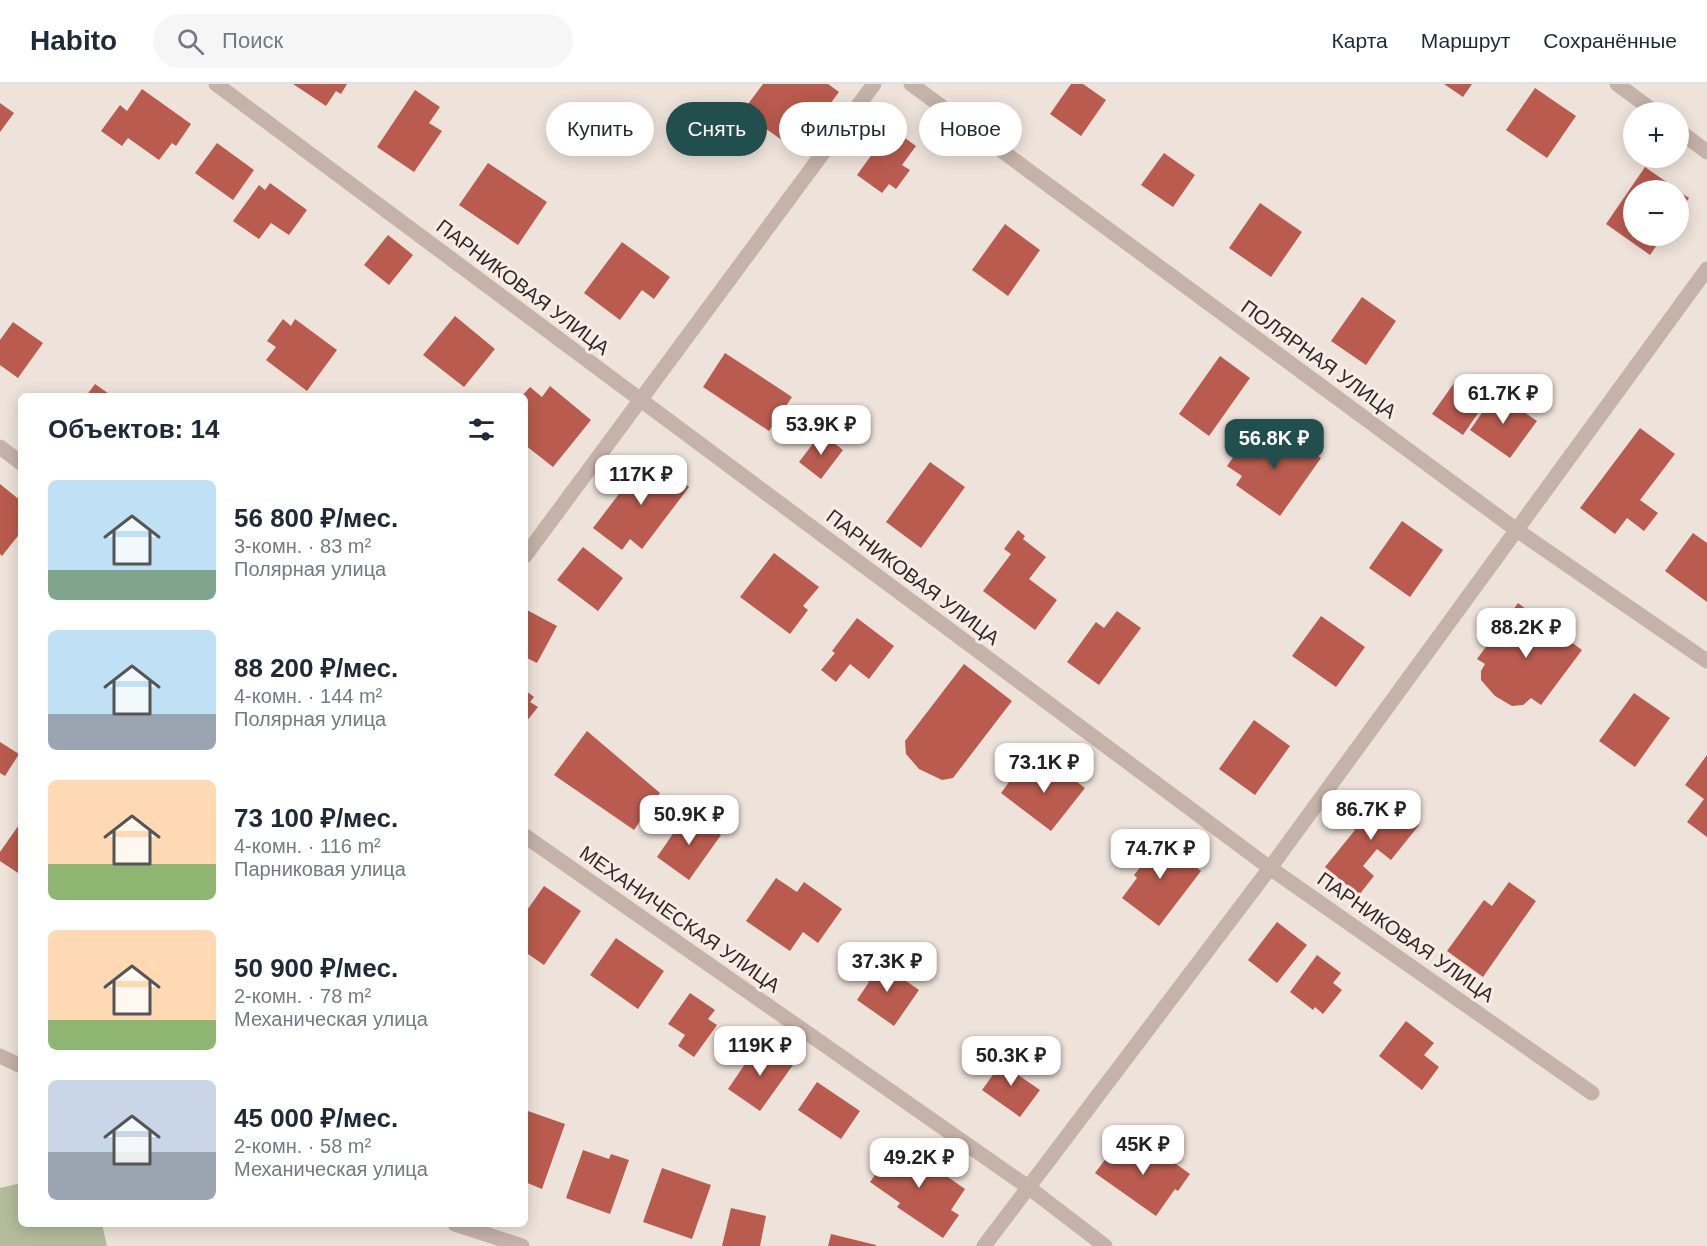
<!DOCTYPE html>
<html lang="ru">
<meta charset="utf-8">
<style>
:root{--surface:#fff;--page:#f6f6f7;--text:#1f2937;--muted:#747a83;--line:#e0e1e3;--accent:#214f4d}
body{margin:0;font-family:Helvetica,sans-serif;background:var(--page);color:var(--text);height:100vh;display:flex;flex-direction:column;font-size:22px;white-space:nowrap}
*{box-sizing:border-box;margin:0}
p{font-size:20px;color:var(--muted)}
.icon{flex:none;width:33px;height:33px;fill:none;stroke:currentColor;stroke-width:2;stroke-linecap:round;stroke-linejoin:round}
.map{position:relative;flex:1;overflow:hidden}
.sheet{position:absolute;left:18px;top:309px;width:510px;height:834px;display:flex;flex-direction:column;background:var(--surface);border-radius:9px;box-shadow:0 3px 15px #0003}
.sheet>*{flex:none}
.banner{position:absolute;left:546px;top:18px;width:570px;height:54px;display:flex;gap:12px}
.controls{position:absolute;left:1623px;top:18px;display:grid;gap:12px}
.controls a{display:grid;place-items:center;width:66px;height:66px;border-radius:50%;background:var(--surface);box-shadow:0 3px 15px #0003;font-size:30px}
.price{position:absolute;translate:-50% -51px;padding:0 14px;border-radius:12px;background:#fff;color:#222;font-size:20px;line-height:39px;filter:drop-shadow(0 2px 3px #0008)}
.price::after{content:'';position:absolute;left:50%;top:36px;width:18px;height:14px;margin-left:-9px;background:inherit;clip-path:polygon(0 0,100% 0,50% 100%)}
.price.active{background:var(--accent);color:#fff}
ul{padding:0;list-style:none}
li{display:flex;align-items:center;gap:18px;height:150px;padding:0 30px}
li span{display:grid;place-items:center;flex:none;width:168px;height:120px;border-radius:9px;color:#555}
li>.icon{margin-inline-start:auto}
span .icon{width:72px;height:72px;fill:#fffc;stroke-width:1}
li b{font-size:26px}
h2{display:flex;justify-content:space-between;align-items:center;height:72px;padding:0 30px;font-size:26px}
.tag{padding:0 21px;border-radius:27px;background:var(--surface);box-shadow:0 3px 15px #0003;font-size:21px;line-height:54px}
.tag.active{background:var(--accent);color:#fff}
header{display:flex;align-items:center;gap:36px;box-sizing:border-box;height:84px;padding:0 30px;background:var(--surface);border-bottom:2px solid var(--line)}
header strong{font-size:28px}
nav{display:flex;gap:33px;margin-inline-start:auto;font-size:21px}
.search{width:420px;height:54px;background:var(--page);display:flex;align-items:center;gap:15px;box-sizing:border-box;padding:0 21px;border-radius:33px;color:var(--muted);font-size:22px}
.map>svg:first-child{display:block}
.green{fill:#b5bc9c}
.building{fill:#b95b4e}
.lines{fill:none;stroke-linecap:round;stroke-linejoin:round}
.minor{stroke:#c5b2a8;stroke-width:15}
.labels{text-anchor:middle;stroke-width:6;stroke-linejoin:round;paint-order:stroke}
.street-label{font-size:20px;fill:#322927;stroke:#f7ede6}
</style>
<header>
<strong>Habito</strong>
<div class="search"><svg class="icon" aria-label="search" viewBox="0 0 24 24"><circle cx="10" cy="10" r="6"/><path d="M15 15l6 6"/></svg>Поиск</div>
<nav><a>Карта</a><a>Маршрут</a><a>Сохранённые</a></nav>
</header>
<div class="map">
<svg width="1707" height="1162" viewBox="0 0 1707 1162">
<rect width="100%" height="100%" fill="#eee3da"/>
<path class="green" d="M21,1099V1140H102L107,1162H0V1104Z"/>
<path class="building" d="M293,0H347L341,10L336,7L326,22Z
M763,0H828L839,8L815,40L805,33L786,59L742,28Z
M1071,0H1083L1106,16L1081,52L1050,30Z
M1444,0H1472L1463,13Z
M1535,4L1576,32L1547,74L1506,46Z
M142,5L191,40L176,62L172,59L159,76L128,54L122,62L101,47L120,21L127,27Z
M415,6L440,23L429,39L442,47L414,88L377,63Z
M0,19L14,29L0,48Z
M891,44L916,62L902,81L910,86L896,105L889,100L882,109L857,91Z
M217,59L254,86L233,116L195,89Z
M1164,69L1195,91L1173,123L1141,101Z
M488,79L547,118L518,161L459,121Z
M1645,83L1678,106H1634V152H1663L1650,171L1606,140Z
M270,99L307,126L289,151L271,139L259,155L233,137L259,101L265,106Z
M1678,107L1689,114L1678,129Z
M1260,119L1302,148L1271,193L1229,164Z
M1005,140L1040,166L1008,212L972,186Z
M388,151L413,171L389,201L364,181Z
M622,158L670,193L654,215L642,206L620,236L584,209Z
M1362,213L1396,237L1366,281L1331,257Z
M455,232L495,265L464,303L423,271Z
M283,235L291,242L295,235L337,266L307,307L266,276L276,263L267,257Z
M13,238L43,259L18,294L0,281V256Z
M725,269L792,313L769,347L703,303Z
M1220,272L1250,294L1209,352L1179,330Z
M1457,295L1487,316L1463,351L1432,330Z
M95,300L112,312H86Z
M550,302L591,336L553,383L525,361V312H522L530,303L542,313Z
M1496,309L1537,337L1510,374L1470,346Z
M1640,344L1675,370L1640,416L1658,429L1644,447L1627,434L1615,450L1580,424Z
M1281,345L1321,374L1280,432L1236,401L1242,392L1227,382L1249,351L1267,365Z
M821,349L843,366L821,395L799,378Z
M648,372L689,403L642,465L630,455L622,466L593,444Z
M930,378L965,403L921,464L886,438Z
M0,400L21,417V448L2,472L0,470Z
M1402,437L1443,466L1410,513L1369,484Z
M1018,446L1025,452L1023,455L1046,473L1029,495L1057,516L1035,546L983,507L1011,470L1004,465Z
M1693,449L1707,459V518L1665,487Z
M583,463L623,494L598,527L557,496Z
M774,469L819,503L803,522L808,526L790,550L740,513Z
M1518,519L1582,566L1541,621L1531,614L1523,621L1512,622L1495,612L1481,596V587L1485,580L1477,575Z
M525,525L557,542L537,579L525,573Z
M1117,527L1141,544L1099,601L1067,578L1096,538L1104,544Z
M1321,532L1365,563L1336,603L1292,572Z
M857,534L894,562L869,595L850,580L836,598L821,586L835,569L832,567Z
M964,580L1012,617L953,694L942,696L919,685L906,670L905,657Z
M525,606L534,613L530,618L538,623L526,638Z
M1634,609L1670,634L1635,683L1599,657Z
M1254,636L1290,662L1255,711L1219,685Z
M587,647L660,709L634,746L554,691Z
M0,658L19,670L5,692L0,689Z
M1707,671V753L1687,738L1704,715L1685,701Z
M1048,676L1085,704L1051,747L1001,709L1021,682L1035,693Z
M1378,709L1419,741L1391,776L1377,765L1363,782L1374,792L1359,811L1325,783L1355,746L1347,739L1365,718L1369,721Z
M688,728L721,751L689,796L657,773Z
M21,738V791L0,777V768Z
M1151,748L1201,787L1159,842L1122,814L1137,794L1134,791L1151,770L1140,761Z
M776,794L797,808L804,798L842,825L818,859L803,848L790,867L746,837Z
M1509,798L1536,817L1483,893L1447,867L1484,816L1492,822Z
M544,802L581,827L544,881L525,868V829Z
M1277,838L1307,861L1277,899L1248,876Z
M616,854L664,887L638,925L590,891Z
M1317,871L1341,889L1333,899L1342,906L1323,930L1315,923L1313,926L1290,908Z
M876,876L919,906L894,942L857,916L869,898L864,893Z
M690,909L715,926L708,935L717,941L694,973L678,962L685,951L668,940Z
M1406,937L1434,959L1424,971L1439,983L1422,1006L1379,972Z
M760,958L793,981L760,1027L728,1005Z
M1008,970L1020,979L1014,988L1040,1006L1020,1033L982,1006Z
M817,998L860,1027L841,1055L798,1026Z
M525,1026L565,1040L542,1105L525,1098Z
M1134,1057L1150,1069L1154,1064L1190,1090L1178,1107L1175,1105L1156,1132L1095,1089L1116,1061L1126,1068Z
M898,1058L965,1105L951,1126L959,1131L943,1154L897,1123L900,1119L870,1098Z
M583,1066L609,1075L611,1070L629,1076L610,1130L566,1114Z
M662,1084L711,1101L692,1155L643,1138Z
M731,1124L766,1132L760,1162H722Z
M831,1150L876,1161V1162H828Z"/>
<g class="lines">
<path class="minor" d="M216,0L1270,784L1592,1009
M911,0L1518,447L1707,577
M1617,0L1655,28
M1678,46L1707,68
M0,363L21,379
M525,472L874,0
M525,752L1028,1103L1105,1162
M0,972L21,982
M455,1140L522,1162
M984,1162L1270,784L1707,185"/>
</g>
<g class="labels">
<g class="street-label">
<text transform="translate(523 203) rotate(37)" y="7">ПАРНИКОВАЯ УЛИЦА</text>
<text transform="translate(1319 275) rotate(36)" y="7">ПОЛЯРНАЯ УЛИЦА</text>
<text transform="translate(913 493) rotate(37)" y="7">ПАРНИКОВАЯ УЛИЦА</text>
<text transform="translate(680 835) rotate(35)" y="7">МЕХАНИЧЕСКАЯ УЛИЦА</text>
<text transform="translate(1406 853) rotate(35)" y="7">ПАРНИКОВАЯ УЛИЦА</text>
</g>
</g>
</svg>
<div class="controls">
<a>+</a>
<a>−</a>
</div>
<b class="price" style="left:1503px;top:341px">61.7K ₽</b>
<b class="price" style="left:821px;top:372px">53.9K ₽</b>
<b class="price active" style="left:1274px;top:386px">56.8K ₽</b>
<b class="price" style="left:641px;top:422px">117K ₽</b>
<b class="price" style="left:1526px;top:575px">88.2K ₽</b>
<b class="price" style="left:1044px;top:710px">73.1K ₽</b>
<b class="price" style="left:1371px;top:757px">86.7K ₽</b>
<b class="price" style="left:689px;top:762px">50.9K ₽</b>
<b class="price" style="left:1160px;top:796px">74.7K ₽</b>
<b class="price" style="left:887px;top:909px">37.3K ₽</b>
<b class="price" style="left:760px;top:993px">119K ₽</b>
<b class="price" style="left:1011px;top:1003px">50.3K ₽</b>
<b class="price" style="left:1143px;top:1092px">45K ₽</b>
<b class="price" style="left:919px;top:1105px">49.2K ₽</b>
<div class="banner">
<a class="tag">Купить</a>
<a class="tag active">Снять</a>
<a class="tag">Фильтры</a>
<a class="tag">Новое</a>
</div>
<section class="sheet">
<h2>Объектов: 14<svg class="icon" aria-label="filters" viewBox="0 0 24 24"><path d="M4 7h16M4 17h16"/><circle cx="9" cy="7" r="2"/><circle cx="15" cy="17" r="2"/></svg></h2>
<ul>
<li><span style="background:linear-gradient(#bfe0f5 75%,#7fa58c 0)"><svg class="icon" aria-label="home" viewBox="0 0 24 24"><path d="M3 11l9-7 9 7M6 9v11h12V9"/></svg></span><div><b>56 800 ₽/мес.</b><p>3-комн. · 83 m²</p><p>Полярная улица</p></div></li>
<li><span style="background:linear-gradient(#bfe0f5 70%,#9aa5b1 0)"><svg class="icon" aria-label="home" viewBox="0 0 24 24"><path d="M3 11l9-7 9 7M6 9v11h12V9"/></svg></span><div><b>88 200 ₽/мес.</b><p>4-комн. · 144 m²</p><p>Полярная улица</p></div></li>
<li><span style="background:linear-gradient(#ffd9b3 70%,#8fb573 0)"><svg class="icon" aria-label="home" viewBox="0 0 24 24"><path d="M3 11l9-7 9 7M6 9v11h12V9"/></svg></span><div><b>73 100 ₽/мес.</b><p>4-комн. · 116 m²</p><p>Парниковая улица</p></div></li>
<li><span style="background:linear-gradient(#ffd9b3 75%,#8fb573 0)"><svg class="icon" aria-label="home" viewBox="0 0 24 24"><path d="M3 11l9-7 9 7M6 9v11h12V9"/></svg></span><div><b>50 900 ₽/мес.</b><p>2-комн. · 78 m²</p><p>Механическая улица</p></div></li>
<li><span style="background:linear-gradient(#c9d6e8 60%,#9aa5b1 0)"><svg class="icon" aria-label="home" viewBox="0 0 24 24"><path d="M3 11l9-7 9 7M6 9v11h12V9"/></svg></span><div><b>45 000 ₽/мес.</b><p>2-комн. · 58 m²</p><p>Механическая улица</p></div></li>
</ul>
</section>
</div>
